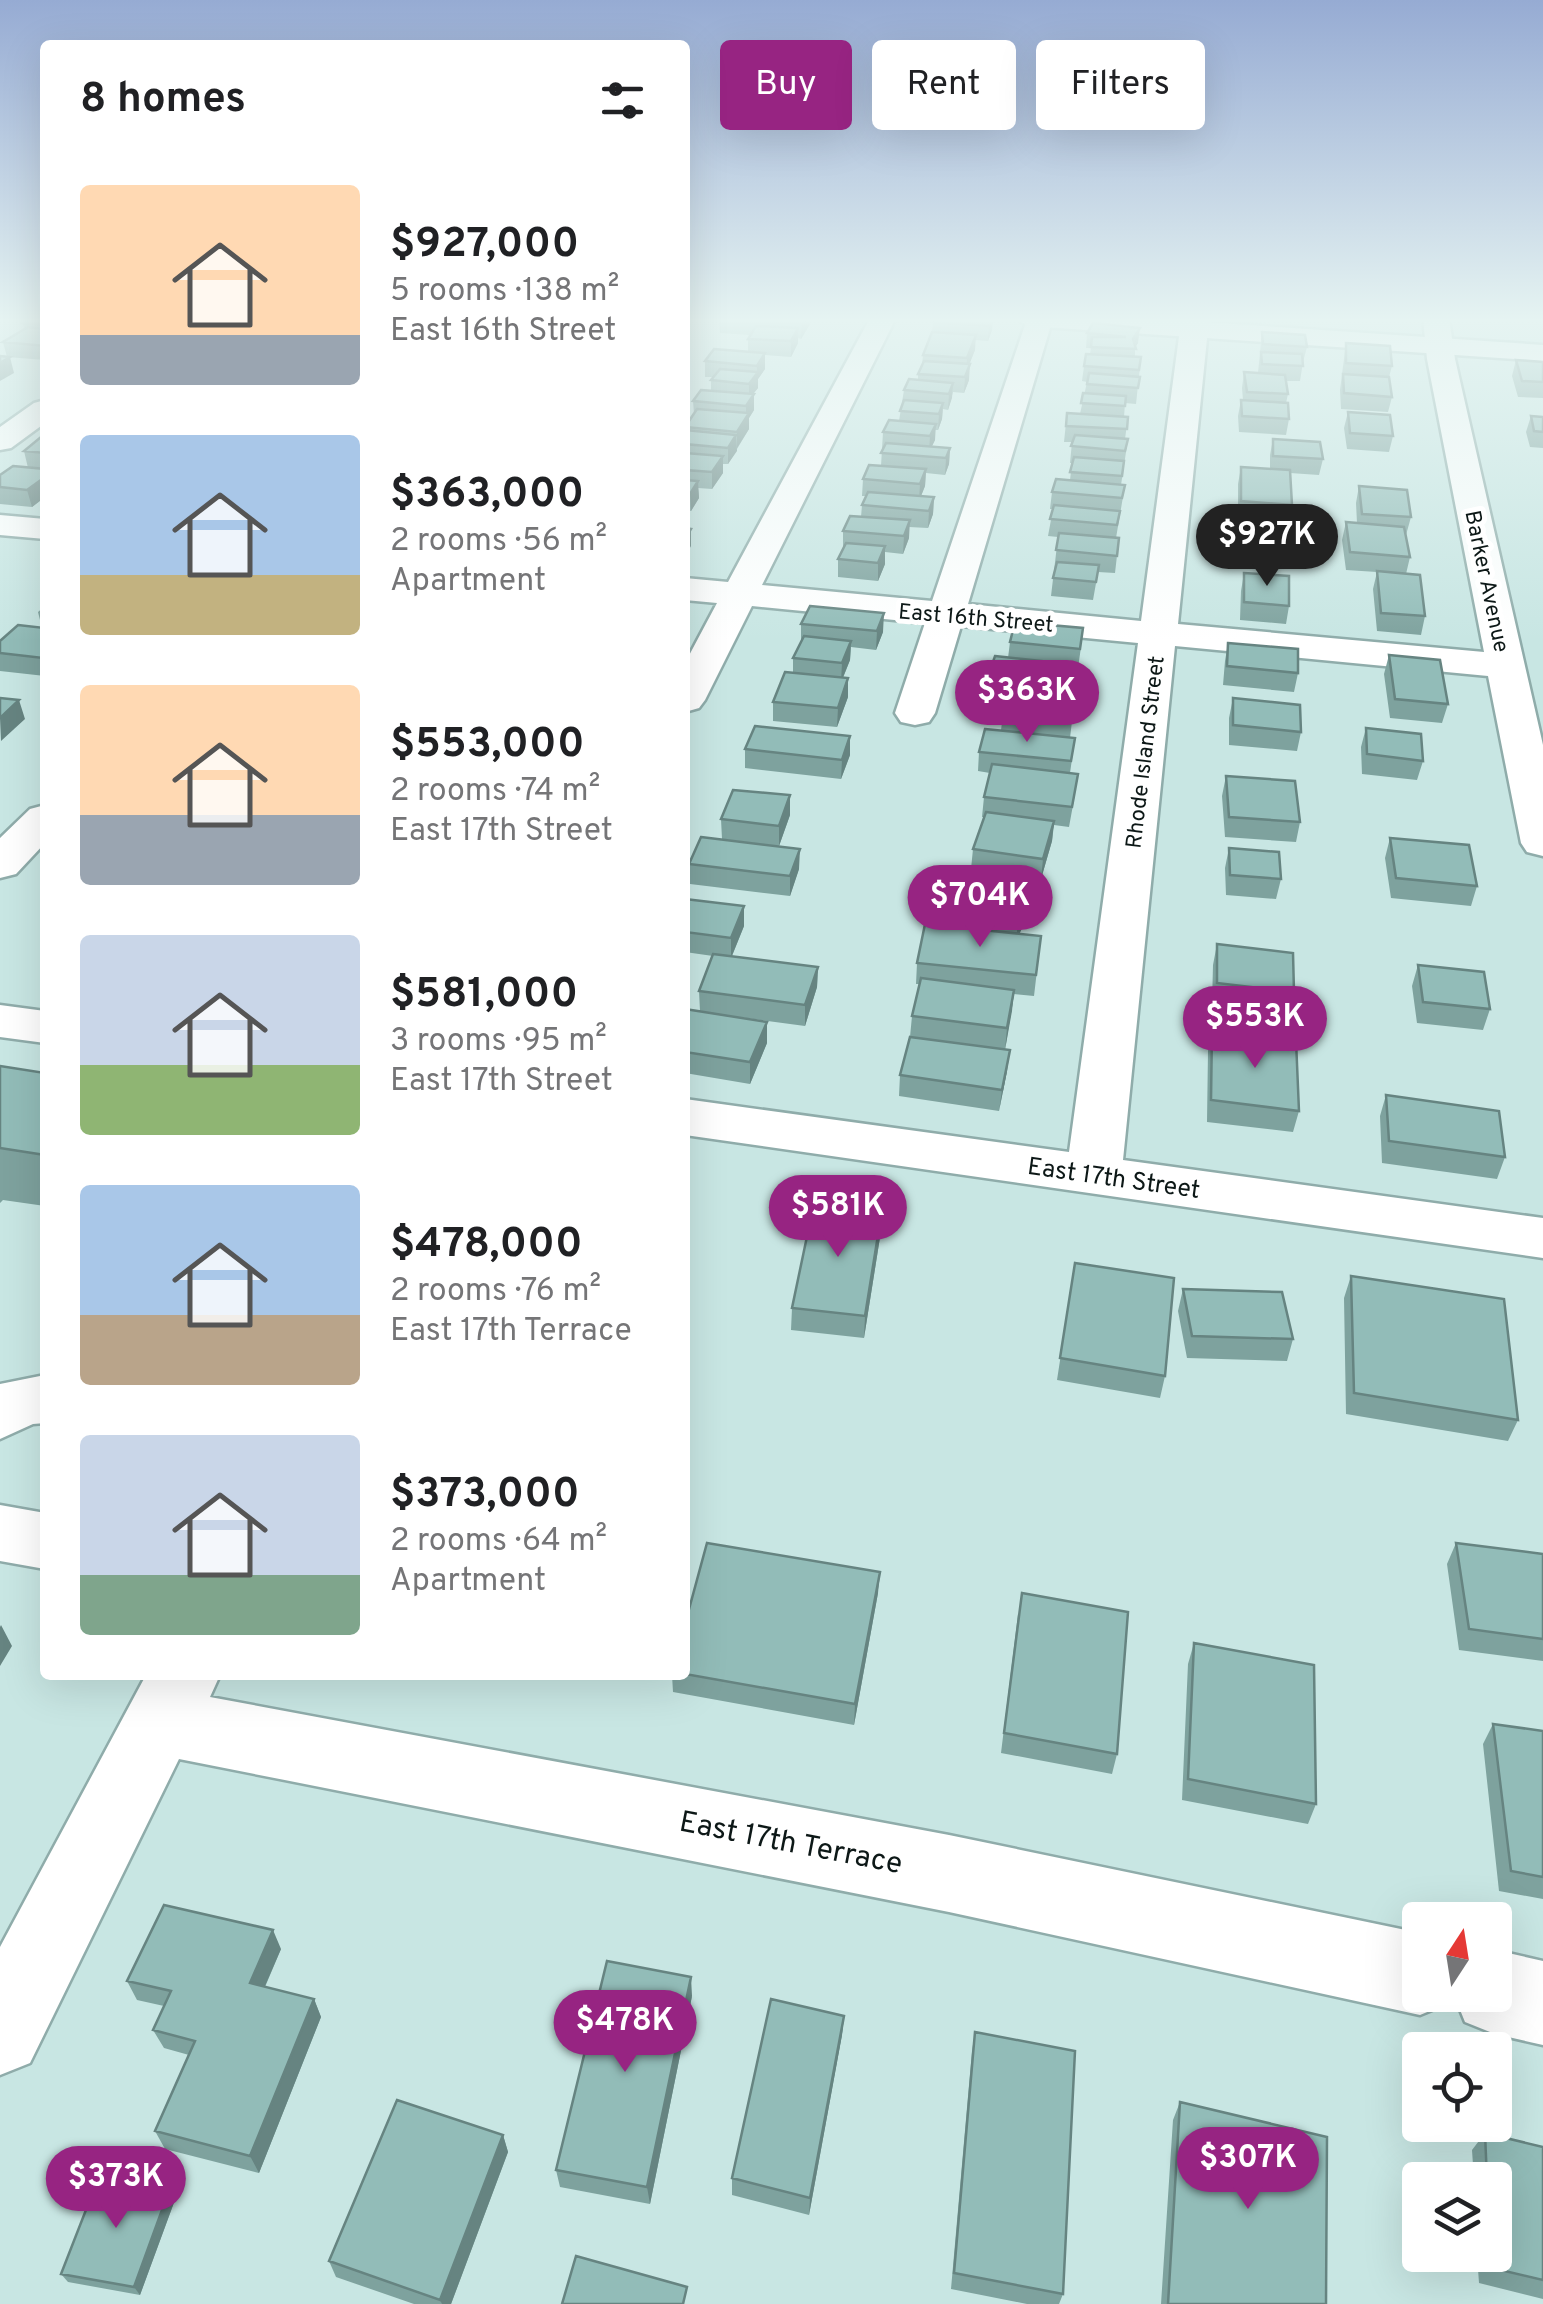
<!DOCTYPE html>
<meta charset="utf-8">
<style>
:root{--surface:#fff;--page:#f2f2f2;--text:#202124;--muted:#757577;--accent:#972482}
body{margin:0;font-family:Overpass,sans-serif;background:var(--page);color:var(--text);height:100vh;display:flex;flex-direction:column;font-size:38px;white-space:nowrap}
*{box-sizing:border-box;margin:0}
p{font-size:32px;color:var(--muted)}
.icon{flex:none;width:55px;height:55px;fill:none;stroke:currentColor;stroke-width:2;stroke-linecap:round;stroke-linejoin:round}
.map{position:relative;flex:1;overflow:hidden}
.drawer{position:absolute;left:40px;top:40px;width:650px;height:1640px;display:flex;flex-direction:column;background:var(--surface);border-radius:10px;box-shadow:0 10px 40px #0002}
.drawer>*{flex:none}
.guide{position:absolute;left:720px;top:40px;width:672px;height:90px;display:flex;gap:20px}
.needle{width:65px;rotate:12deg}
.tools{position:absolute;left:1402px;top:1902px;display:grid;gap:20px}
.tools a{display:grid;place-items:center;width:110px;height:110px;border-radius:10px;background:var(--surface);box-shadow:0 10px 40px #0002;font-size:50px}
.price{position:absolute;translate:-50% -85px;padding:0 22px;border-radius:35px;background:var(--accent);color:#fff;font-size:32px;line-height:65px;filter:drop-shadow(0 2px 5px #0008)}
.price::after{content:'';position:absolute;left:50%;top:60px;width:30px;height:22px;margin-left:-15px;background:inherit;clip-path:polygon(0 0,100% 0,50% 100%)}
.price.on{background:#222;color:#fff}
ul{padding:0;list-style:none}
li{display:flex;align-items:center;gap:30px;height:250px;padding:0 40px}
li span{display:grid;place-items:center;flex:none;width:280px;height:200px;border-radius:10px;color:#555}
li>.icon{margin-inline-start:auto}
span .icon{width:120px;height:120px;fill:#fffc;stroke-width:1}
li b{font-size:42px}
h2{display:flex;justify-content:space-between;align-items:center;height:120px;padding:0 40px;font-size:42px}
.chip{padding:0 35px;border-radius:10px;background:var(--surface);box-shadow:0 10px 40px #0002;font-size:35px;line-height:90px}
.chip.on{background:var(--accent);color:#fff}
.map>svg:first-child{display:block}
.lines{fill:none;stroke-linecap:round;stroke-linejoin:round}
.minor-casing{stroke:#8facaa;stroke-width:5}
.major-casing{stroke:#8facaa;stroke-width:5}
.minor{fill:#fff;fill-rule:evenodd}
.major{fill:#fff;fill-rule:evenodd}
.wall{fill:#7ea29e}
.shaded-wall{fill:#668481}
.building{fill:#92bcb8;stroke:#668481;stroke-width:2.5}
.labels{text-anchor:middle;stroke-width:10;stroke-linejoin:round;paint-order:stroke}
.far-street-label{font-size:22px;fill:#0d1817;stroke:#fff}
.street-label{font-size:25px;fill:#0d1817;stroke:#fff}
.near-street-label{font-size:30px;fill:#0d1817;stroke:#fff}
</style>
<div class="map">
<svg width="1543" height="2304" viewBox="0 0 1543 2304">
<rect width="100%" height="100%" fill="#c8e6e3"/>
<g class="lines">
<defs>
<path id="minor" d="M870,318H896L762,585L932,601L1027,319L1053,318L968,604L1141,621L1180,329L1194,321L1208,329L1178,624L1484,652L1427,359L1423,318H1449L1455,359L1543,745V856L1527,852L1521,843L1488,676L1175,646L1123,1160L1543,1218V1258L685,1135V1099L1069,1152L1138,643L961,626L935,713L929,722L915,725L901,722L895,713L925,623L752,606L705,700L699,708L685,712V663L717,603L685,600V578L728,582Z
M45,400V423L11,448L0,450V427L34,403Z
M0,515L45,519V539L0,535Z
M0,1005L45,1011V1043L0,1037Z
M45,1375V1423L33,1424L0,1439V1384Z
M0,1505L45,1513V1569L0,1561Z
M146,1675H220L210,1697L949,1835L1420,1933V1995H1453L1449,2003L1420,2015L949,1912L179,1759L30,2063L0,2075V1947Z
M1495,1950L1543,1961V2045L1495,2034L1465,2022L1454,1995H1495Z"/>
<path id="major" d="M1015,318H1146L1543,345V361L1028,326Z
M45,805V843L16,874L0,878V838L30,809Z"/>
</defs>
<use href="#minor" class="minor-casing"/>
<use href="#major" class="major-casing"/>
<use href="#minor" class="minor"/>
<use href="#major" class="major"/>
</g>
<path class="wall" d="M45,318V360L7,357L3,342L25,329L23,323Z
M719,318H810V324L801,339L798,338V343L791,357L765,355V369L758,379V388L753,394L754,410L749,418V429L728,464H723V473L712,489L698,488L699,498L691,511L685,510V426L694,414L693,401L711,391V380L713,377H705V361L748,352V339L750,335L720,333Z
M993,318L992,330L988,341L975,340V350L969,364V380L964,393L953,392L948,410L943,409L942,419L938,430H935V440L932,446L950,448L949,464L945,475L926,473L925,486L921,496L934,497L933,514L928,528L909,527V538L903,554L885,552V564L878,581L838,577V559L843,549V531L861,517L862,505L866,496H862L863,479L881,466L883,432L899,421L904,390L918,380V374L922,365L923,355L932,333L933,322Z
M1093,323L1138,343L1135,347V357H1141L1136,404L1125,403L1124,417H1128L1125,439H1128L1121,485H1125L1116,538H1119L1115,573L1098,572L1093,600L1051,596L1058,537L1048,536L1053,509H1050L1052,492L1070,480L1072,463H1070L1072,442H1064L1067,413L1080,414L1087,382L1082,381L1084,366L1090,354L1091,348H1086L1087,333Z
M1262,332L1307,347L1303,362L1300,381H1286L1288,394L1286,403L1289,419L1286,435L1239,432L1238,416L1241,400H1243L1242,388L1244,372L1258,373Z
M1346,343L1392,366L1389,377L1392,397L1388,412L1341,409L1340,390Z
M1516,360L1543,362V398L1518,397L1512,376Z
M1348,412L1393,436L1389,452L1347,449L1344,428Z
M1531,416L1543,417V448L1530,447L1526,432Z
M45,437V497L32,507L0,504V475L28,468L24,451Z
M1273,439L1323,459L1319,475L1290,473L1292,505L1290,516L1295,543L1291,561L1236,557L1233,526L1236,509H1238V484L1241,467L1270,469V455Z
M1359,486L1411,517L1406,535L1410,557L1406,574L1425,616L1421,635L1377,631L1373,589L1377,572L1346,570L1342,540L1346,522L1357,523L1356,503Z
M1244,573L1289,606L1286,624L1240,620L1241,591Z
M45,606V676L0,671V641L42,628L38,612Z
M801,624L883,632L876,650L851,647L850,660L843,678L848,697L837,727L773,721V702L793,673V658L801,642Z
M1010,642L1081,647L1074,696H1075L1070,738H1075L1070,773L1075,794L1069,827L1054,825L1052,841L1041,879L971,869L973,849L984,817H982L984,797L990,773L978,771L979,752L1001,730L1005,700L986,698L987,679L1008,658Z
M1228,643L1298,673L1294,692L1223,685L1225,661Z
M1389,655L1448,704L1442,723L1390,718L1384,674Z
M1233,698L1301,732L1297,751L1229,745V718Z
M1366,728L1423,761L1417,780L1362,774L1361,747Z
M850,736V755L841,779L745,768V749Z
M1226,776L1300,822L1296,842L1225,837L1222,796Z
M790,795V815L779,846L722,839L721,819Z
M1390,838L1477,886L1471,906L1391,898L1385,858Z
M1229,848L1281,879L1276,899L1226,895L1225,868Z
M689,864L799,869L790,896L690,884Z
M1034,885L1032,905L1019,934L1041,936L1034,996L1014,994L1005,1050L1007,1071L999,1111L899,1096L900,1075L910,1037L912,1016L920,984H916L917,963L937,926L939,906Z
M685,899L744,926L732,956L818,967L817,987L805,1026L739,1017L767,1043L750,1084L685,1073V1009L700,1011L699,991L713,956L685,952Z
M1217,944L1294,992L1289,1013L1212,1004L1213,965Z
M1418,965L1490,1009L1483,1030L1417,1023L1412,986Z
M1212,1030L1299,1111L1293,1132L1207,1122L1208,1051Z
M0,1066L45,1073V1206L3,1200L0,1203Z
M1386,1095L1505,1157L1497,1179L1382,1163L1380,1116Z
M882,1210L881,1231L864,1338L791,1330L792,1308Z
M1075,1263L1165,1376L1160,1398L1057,1380Z
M1351,1276L1518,1420L1508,1441L1346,1414L1344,1298Z
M1183,1289L1293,1339L1287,1361L1187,1358L1178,1311Z
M1456,1543L1543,1554V1661L1459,1650L1447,1564Z
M878,1593L854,1725L673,1692L672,1675H685V1624Z
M1018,1614L1117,1754L1112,1774L1001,1753Z
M1194,1643L1316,1804L1308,1824L1182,1800L1188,1664Z
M1493,1724L1543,1731V1899L1499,1891L1483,1744Z
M281,1949L265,1987L314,1999L321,2017L259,2173L165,2149L155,2131L189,2055L164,2048L153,2030L164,2006L137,2000L127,1981Z
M692,1996L650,2204L560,2187L556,2170Z
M844,2016L842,2035L809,2215L732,2195V2178Z
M975,2032L1063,2294L1059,2304H1027L951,2289L972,2051Z
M1180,2102L1326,2304H1161L1173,2120Z
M1485,2133L1543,2147V2299L1479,2283L1477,2255H1495V2180H1474L1472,2150Z
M503,2135L508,2152L451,2304H414L336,2277L329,2261Z
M170,2188L176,2197L140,2295L68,2282L61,2274Z"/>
<path class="shaded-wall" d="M802,318H810V324L801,339Z
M993,318L992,330L988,341L989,326Z
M798,328V343L791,357V341Z
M1140,328L1138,343L1134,349L1133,339Z
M976,335L975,350L966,373L967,358Z
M765,353V369L758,379V388L749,399V384L757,374V366Z
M10,357L14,373L0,381V363Z
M970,364L969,380L964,393L965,377Z
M953,383L952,398L948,410L949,394Z
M754,394V410L749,418V429L737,448V432L746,417V406Z
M943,403L942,419L938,430L939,414Z
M936,424L935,440L929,452L930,436Z
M736,435L737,451L728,464V448Z
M950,448L949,464L945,475L946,458Z
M723,456V473L712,489V472Z
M926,469L925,486L919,501L920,484Z
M45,477V497L32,507L27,490Z
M698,481L699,498L691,511L690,494Z
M934,497L933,514L928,528L929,511Z
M910,520L909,538L903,554L904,536Z
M691,529V546L685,557V539Z
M885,546V564L878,581V563Z
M884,613L883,632L876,650L877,631Z
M851,641L850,660L841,682L842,663Z
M848,678V697L837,727L838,708Z
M19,700L25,719L1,741L0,718Z
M850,736V755L841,779L842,760Z
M790,795V815L779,846V826Z
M1054,821L1052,841L1041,879L1043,859Z
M800,849L799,869L790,896V876Z
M1034,885L1032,905L1016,942L1018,921Z
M744,906V926L731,958V938Z
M818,967L817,987L805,1026V1005Z
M1014,990L1012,1011L1005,1050L1007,1028Z
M767,1022V1043L750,1084V1062Z
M1010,1050L1007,1071L999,1111L1002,1090Z
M882,1210L881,1231L864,1338L865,1316Z
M880,1572L878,1593L854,1725L855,1704Z
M1,1625L12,1646L0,1666V1627Z
M273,1930L281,1949L258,2002L250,1983Z
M691,1977L692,1996L650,2204L647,2187Z
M314,1999L321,2017L259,2173L250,2156Z
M844,2016L842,2035L809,2215L810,2198Z
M503,2135L508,2152L451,2304H442L440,2300Z
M170,2188L176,2197L140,2295L134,2287Z"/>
<path class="building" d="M31,318H45V325L23,323Z
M935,318H993L989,326L933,322Z
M1093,323L1140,328L1133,339L1136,349L1091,347L1092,337H1126L1087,333Z
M756,326L798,328L791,341L748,339Z
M28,327L45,329V346L3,342Z
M932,332L976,335L967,358L923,355Z
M1262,332L1305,335L1307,347L1263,344Z
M1346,343L1390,346L1392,366L1346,363Z
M714,349L765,353L757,366L705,361Z
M1261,352L1302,354L1303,366L1262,364Z
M1086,354L1141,357L1139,370L1084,366Z
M0,356L10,357L0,363Z
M1516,360L1543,362V382L1522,381Z
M924,361L970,364L965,377L918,374Z
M720,369L758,372L749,384L711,380Z
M1244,372L1285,375L1288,394L1247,392Z
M1089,373L1140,377L1138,388L1087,384Z
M1343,374L1389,377L1392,397L1344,393Z
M909,379L953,383L949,394L904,390Z
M701,390L754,394L746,406L693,401Z
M1083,393L1126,396L1125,406L1081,403Z
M904,400L943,403L939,414L900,411Z
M1241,400L1288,403L1289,419L1242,416Z
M697,409L749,413L737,432L685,427Z
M1348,412L1390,415L1393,436L1350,433Z
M1067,413L1128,417L1127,429L1066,426Z
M1531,416L1543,417V432L1534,431Z
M889,420L936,424L930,436L883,432Z
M685,430L736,435L728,448L685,444Z
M1075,435L1128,439L1125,451L1071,446Z
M41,437H45V453L24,451Z
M1273,439L1320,442L1323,459L1273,456Z
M886,443L950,448L946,458L881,453Z
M685,453L723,456L712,472L685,470Z
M1074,457L1124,461L1122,476L1070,472Z
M869,465L926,469L920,484L863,479Z
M13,466L45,469V477L27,490L0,487V475Z
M1241,467L1290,470L1292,505L1241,501Z
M1056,479L1125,485L1122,498L1052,492Z
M685,480L698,481L690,494L685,493Z
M1359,486L1407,490L1411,517L1362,514Z
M868,492L934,497L929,511L862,505Z
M1054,505L1120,511L1117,525L1050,519Z
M1236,509L1289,512L1295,543L1239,540Z
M850,516L910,520L904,536L843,531Z
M1346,522L1404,527L1410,557L1350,552Z
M685,528L691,529L685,539Z
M1059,533L1119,538L1117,556L1056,550Z
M846,543L885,546L878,563L838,559Z
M1057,562L1099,565L1096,582L1053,578Z
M1377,571L1420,575L1425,616L1381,613Z
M1244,573L1289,576V606L1244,602Z
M810,606L884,613L877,631L801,624Z
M1015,622L1083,628L1080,649L1010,642Z
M18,625L45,628V656L43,658L0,653V641Z
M804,636L851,641L842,663L793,658Z
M1228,643L1298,649V673L1227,666Z
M1389,655L1440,660L1448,704L1395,699Z
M995,656L1079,665L1073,689L987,679Z
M785,672L848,678L838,708L773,702Z
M1006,691L1075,696L1072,720L1003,714Z
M0,698L19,700L0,718Z
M1233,698L1300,705L1301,732L1233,725Z
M755,726L850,736L842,760L745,749Z
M1366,728L1421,734L1423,761L1367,754Z
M985,729L1075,738L1071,761L979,752Z
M992,764L1078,774L1072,807L984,797Z
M1226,776L1295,781L1300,822L1229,817Z
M733,790L790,795L779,826L721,819Z
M986,812L1054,821L1043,859L973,849Z
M701,837L800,849L790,876L689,864Z
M1390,838L1469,845L1477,886L1396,878Z
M1229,848L1279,852L1281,879L1230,875Z
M956,870L1034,885L1018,921L939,906Z
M685,899L744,906L731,938L685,932Z
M925,924L1041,936L1036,975L917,963Z
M1217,944L1293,953L1294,992L1217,983Z
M713,954L818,967L805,1005L699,991Z
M1418,965L1484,972L1490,1009L1423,1002Z
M921,978L1014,990L1007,1028L912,1016Z
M685,1009L767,1022L750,1062L685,1052Z
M1212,1030L1296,1040L1299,1111L1211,1100Z
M910,1037L1010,1050L1002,1090L900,1075Z
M0,1066L45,1073V1155L0,1148Z
M1386,1095L1499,1111L1505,1157L1389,1141Z
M814,1203L882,1210L865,1316L792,1308Z
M1075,1263L1174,1278L1165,1376L1060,1358Z
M1351,1276L1504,1299L1518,1420L1354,1393Z
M1183,1289L1282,1292L1293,1339L1192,1336Z
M707,1543L880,1572L855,1704L685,1674V1624Z
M1456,1543L1543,1554V1639L1469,1629Z
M1022,1593L1128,1612L1117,1754L1004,1733Z
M1194,1643L1314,1665L1316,1804L1188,1779Z
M1493,1724L1543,1731V1877L1511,1871Z
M164,1905L273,1930L250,1983L314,1999L250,2156L155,2131L195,2041L153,2030L171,1991L127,1981Z
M607,1961L691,1977L647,2187L556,2170Z
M771,1999L844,2016L810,2198L732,2178Z
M975,2032L1075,2051L1063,2294L954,2273Z
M397,2100L503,2135L440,2300L329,2261Z
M1180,2102L1327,2137L1326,2304H1168Z
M1485,2133L1543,2147V2280L1492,2268L1491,2255H1495V2180H1487Z
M100,2174L170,2188L134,2287L61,2274Z
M576,2256L687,2287L683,2304H562Z"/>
<linearGradient id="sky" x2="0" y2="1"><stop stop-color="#96abd3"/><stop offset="0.5" stop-color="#e6f4f2"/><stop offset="1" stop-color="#e6f4f2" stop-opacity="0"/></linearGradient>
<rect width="1543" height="641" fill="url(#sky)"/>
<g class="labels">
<g class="far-street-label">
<text transform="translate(1488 581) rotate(78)" y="8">Barker Avenue</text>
<text transform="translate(976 617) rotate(5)" y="8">East 16th Street</text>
<text transform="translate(1144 752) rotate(-83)" y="8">Rhode Island Street</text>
</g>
<g class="street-label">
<text transform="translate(1114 1177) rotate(8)" y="9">East 17th Street</text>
</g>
<g class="near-street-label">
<text transform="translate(791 1842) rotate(11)" y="10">East 17th Terrace</text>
</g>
</g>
</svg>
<div class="tools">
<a><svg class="needle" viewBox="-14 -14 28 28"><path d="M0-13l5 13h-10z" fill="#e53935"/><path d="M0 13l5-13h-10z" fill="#757577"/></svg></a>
<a><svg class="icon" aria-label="locate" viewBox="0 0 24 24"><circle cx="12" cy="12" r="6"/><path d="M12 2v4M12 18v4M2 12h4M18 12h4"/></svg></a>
<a><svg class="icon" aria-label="layers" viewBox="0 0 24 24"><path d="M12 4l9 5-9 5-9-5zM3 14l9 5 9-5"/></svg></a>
</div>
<b class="price on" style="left:1267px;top:589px">$927K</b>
<b class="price" style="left:1027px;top:745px">$363K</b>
<b class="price" style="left:980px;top:950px">$704K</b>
<b class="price" style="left:1255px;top:1071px">$553K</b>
<b class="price" style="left:838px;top:1260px">$581K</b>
<b class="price" style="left:625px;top:2075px">$478K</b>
<b class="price" style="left:1248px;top:2212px">$307K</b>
<b class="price" style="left:116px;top:2231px">$373K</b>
<div class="guide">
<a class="chip on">Buy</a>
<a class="chip">Rent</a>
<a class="chip">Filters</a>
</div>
<section class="drawer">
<h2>8 homes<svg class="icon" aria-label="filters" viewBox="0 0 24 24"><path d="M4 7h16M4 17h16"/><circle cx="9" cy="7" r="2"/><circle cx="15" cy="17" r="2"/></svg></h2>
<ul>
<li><span style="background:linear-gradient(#ffd9b3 75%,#9aa5b1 0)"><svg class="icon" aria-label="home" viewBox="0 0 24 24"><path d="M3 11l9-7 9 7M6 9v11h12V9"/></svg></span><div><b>$927,000</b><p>5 rooms · 138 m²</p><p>East 16th Street</p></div></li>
<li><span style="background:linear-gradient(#a9c7e8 70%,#c2b280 0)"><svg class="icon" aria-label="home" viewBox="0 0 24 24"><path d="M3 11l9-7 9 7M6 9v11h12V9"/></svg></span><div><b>$363,000</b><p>2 rooms · 56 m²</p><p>Apartment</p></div></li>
<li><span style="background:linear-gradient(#ffd9b3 65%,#9aa5b1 0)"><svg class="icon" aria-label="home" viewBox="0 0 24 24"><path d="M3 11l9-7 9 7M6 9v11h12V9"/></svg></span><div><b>$553,000</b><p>2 rooms · 74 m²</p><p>East 17th Street</p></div></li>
<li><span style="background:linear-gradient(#c9d6e8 65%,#8fb573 0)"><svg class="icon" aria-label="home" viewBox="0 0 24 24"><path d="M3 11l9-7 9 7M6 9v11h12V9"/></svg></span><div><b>$581,000</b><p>3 rooms · 95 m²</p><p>East 17th Street</p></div></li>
<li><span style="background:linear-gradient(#a9c7e8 65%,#b9a48a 0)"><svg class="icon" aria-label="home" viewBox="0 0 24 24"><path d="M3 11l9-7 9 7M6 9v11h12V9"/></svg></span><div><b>$478,000</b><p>2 rooms · 76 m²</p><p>East 17th Terrace</p></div></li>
<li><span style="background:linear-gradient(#c9d6e8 70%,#7fa58c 0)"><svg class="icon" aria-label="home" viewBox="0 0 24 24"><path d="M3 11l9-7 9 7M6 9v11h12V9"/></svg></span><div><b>$373,000</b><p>2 rooms · 64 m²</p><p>Apartment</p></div></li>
</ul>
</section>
</div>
